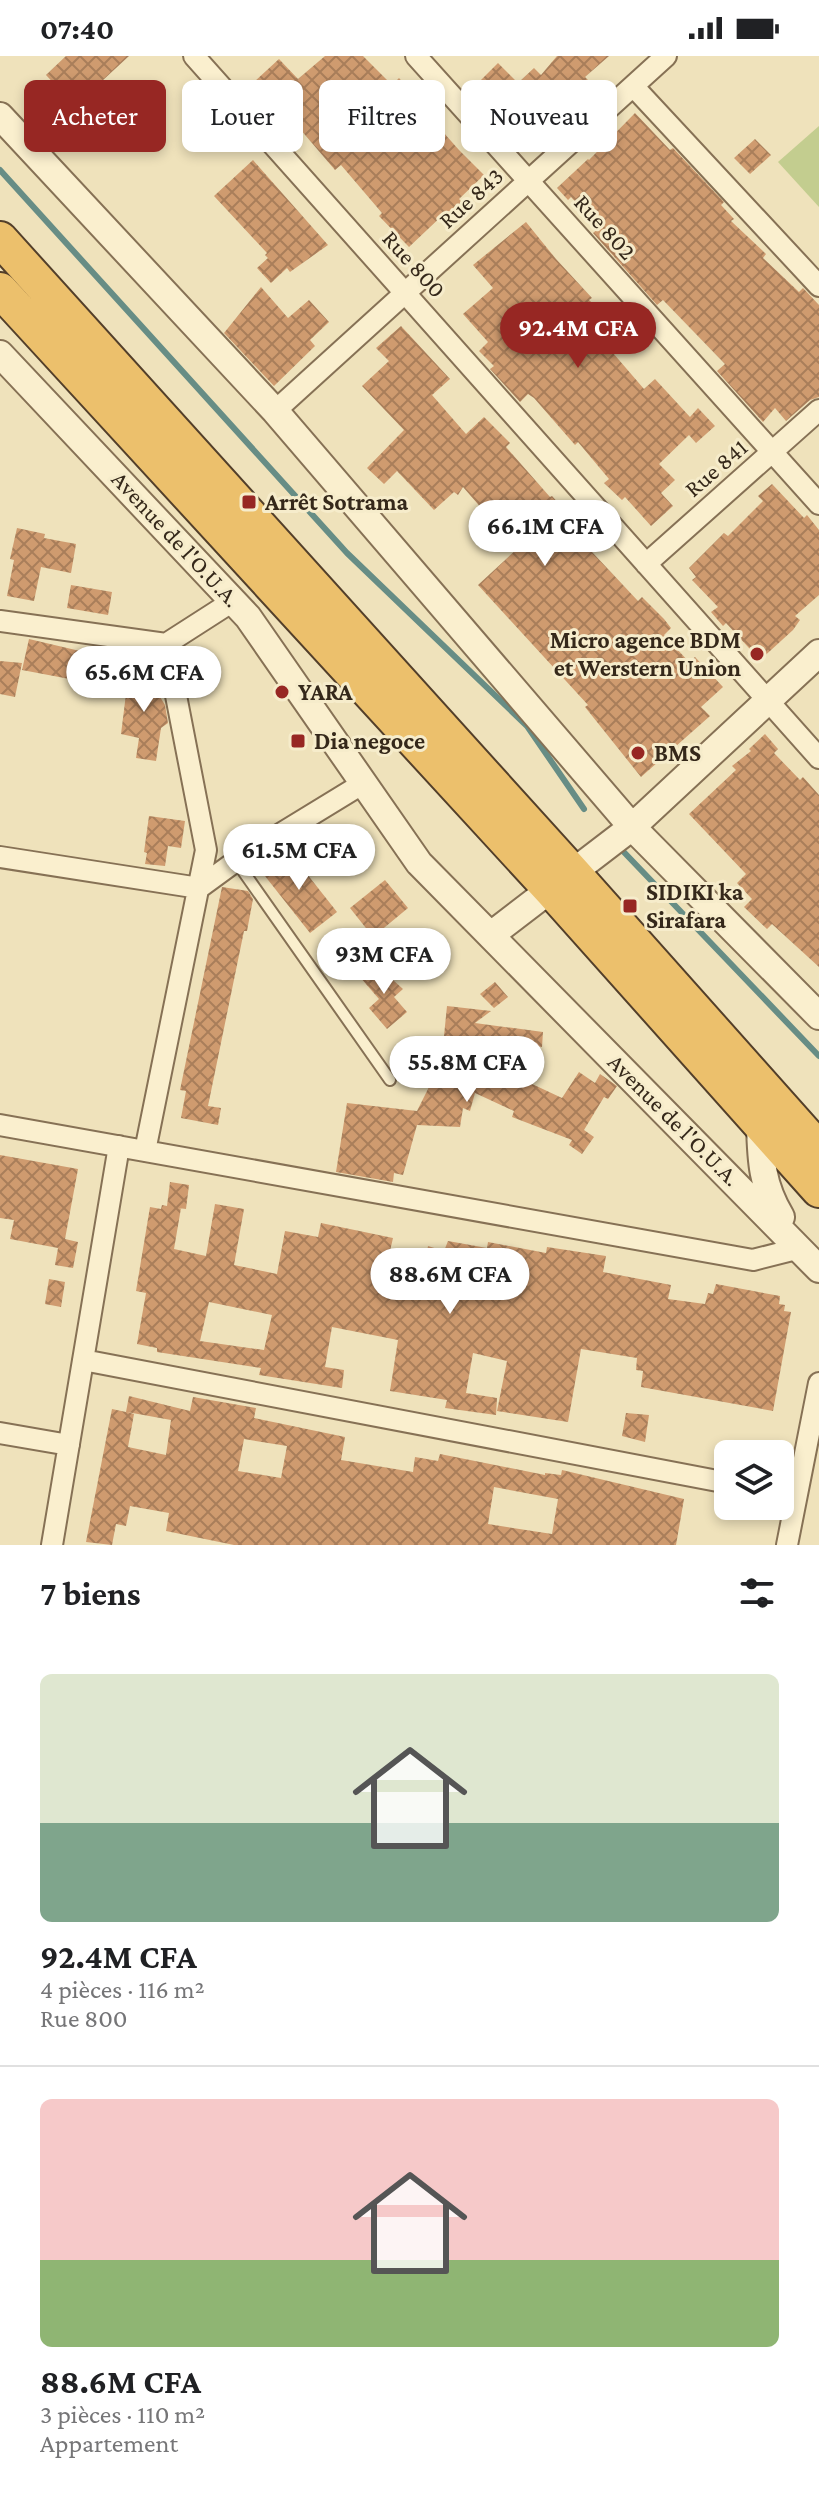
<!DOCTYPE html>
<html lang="fr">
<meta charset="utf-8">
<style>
:root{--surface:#fff;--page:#f2f2f2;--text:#202124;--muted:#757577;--line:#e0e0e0;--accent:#972723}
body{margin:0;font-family:"Crimson Pro",serif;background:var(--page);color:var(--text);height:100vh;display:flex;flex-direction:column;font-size:30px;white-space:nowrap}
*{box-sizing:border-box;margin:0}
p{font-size:26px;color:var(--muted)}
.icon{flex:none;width:44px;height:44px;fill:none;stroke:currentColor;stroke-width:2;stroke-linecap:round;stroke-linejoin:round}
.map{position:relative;height:1489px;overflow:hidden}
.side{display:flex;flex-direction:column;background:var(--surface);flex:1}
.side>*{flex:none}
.hud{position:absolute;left:24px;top:24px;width:772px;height:72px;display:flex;gap:16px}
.controls{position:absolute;left:714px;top:1384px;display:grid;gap:16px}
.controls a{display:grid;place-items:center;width:80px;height:80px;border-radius:12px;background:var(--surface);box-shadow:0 4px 12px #0003;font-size:40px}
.price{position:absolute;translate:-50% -68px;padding:0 18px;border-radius:28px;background:#fff;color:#222;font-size:26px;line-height:52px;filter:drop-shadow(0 2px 4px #0008)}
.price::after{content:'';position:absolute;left:50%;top:48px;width:24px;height:18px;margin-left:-12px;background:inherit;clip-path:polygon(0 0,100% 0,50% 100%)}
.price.current{background:var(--accent);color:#fff}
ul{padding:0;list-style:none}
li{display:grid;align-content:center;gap:16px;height:424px;padding:0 40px}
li+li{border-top:2px solid var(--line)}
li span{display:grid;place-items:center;height:248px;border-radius:12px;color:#555}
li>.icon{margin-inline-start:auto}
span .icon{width:144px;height:144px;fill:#fffc;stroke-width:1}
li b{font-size:34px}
h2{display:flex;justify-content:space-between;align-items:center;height:96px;padding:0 40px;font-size:34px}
.chip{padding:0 28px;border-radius:12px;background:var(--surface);box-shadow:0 4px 12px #0003;font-size:28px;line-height:72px}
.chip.current{background:var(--accent);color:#fff}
.status{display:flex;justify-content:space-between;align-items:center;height:56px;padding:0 40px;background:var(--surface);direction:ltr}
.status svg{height:22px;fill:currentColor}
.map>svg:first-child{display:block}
.park{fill:#c3cd8f}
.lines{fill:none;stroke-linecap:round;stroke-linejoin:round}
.stream{stroke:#678d85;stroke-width:6}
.building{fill:url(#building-cross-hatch);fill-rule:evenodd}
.service-casing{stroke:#867155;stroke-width:14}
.minor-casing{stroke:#867155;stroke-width:24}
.tertiary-casing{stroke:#867155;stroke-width:30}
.trunk-casing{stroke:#533f2a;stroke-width:38}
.service{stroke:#faefce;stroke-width:10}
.minor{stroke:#faefce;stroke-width:20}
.tertiary{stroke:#faefce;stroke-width:26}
.trunk{stroke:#ecc06c;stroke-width:34}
.poi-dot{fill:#972723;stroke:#f6eccb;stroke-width:3}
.labels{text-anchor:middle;stroke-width:6;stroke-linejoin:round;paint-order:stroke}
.street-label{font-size:24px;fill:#35281a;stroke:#f6eccb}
.poi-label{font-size:24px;font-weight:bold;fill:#35281a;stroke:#f6eccb;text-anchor:start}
</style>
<div class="status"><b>07:40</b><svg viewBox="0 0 49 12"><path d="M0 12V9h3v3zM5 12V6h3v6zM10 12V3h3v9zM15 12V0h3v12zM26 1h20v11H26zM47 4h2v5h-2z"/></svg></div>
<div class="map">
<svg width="819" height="1489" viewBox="0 0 819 1489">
<defs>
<pattern id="building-cross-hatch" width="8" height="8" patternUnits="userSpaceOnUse" patternTransform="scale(2)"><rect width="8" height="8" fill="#cf9b6f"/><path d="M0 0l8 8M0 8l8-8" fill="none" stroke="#a97e5a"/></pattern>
</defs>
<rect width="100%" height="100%" fill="#efe2bb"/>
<path class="park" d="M819,70V151L778,106Z"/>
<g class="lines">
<path class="stream" d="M0,114L347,497L527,670L584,753
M619,791L819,1000"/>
</g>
<path class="building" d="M66,0H129L75,50L46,19Z
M325,0H363L392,29L399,22L437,65L435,67L459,94L484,119L459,143L465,149L452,162L446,156L409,191L379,160L382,157L341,109L335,114L300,73L291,80L279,66L285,61L253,27L279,3L298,23Z
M557,0H609L585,21L591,27L537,80L527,70L522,75L508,60L510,58L479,26L498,7L518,27L534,12L541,19Z
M635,57L670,94L673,92L724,146L721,149L734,163L731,165L766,198L763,202L799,236L803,232L819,249V341L810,344L786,365L775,352L763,366L717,315L725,308L663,244L657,249L593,177L599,172L571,141L568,144L557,132L588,103L589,104Z
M755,83L771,99L750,118L734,102Z
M253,104L328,189L290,216L287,212L271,227L257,212L268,202L265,199L267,197L214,140Z
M526,166L556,203L592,242L589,244L619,273L608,284L617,294L613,297L644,333L655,323L690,361L698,352L715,370L696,387L689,379L659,408L675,424L661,437L673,450L651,470L625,441L622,444L604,427L609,423L578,386L575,389L534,342L528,338L520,346L490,313L494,310L479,295L488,286L463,258L493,232L473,209Z
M261,231L288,262L309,244L329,266L310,284L315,290L274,330L224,277Z
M401,270L450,323L432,339L466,378L484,361L510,387L506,391L550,441L552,440L598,491L592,496L638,545L642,541L664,563L671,572L664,579L689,606L695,601L723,631L701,651L710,660L641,721L585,651L588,649L478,529L517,493L463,431L458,439L454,436L434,454L397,415L384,428L367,412L404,374L362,330L389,305L376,292Z
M772,428L804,462L807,459L819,474V539L795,560L800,564L793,574L760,604L726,567L723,570L711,556L718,551L692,524L696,521L689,512L724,477L728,480L763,445L758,440Z
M17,472L45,478L44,482L76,488L71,517L41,511L34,545L7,540L14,504L10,503Z
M71,529L112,536L108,559L67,552Z
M29,583L101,600L96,628L22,614Z
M0,605L22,607L15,641L0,638Z
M129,614L153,618L152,628L165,649L168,667L161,672L156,705L136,702L139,682L121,678Z
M765,678L778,693L774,697L800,724L803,721L819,739V911L772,868L767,873L744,851L752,843L737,827L746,818L689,758L736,714L732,710L751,695L749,693Z
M149,760L185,765L181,792L168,790L165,810L145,808L147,797L144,796Z
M288,794L337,856L310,877L261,815Z
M385,824L408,852L373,881L350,852Z
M222,831L248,835L253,843L247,875H244L208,1050L221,1052L218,1069L181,1062L186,1035L180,1034Z
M374,907L403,933L394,941L407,956L387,973L369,952L379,943L359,920Z
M495,926L508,941L494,952L480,938Z
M447,950L491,955L475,967L543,976L542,991L524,989L523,1000L515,1020L562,1042L579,1016L595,1027L600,1018L617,1030L608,1043L604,1041L584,1074L594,1081L582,1098L569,1089L572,1084L512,1061L514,1055L475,1037L470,1055L463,1052L460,1071L417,1069L403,1119L394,1117L393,1126L336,1116L347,1047L417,1055L428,1033L432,1019L497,1031L507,991L496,990V986L444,980Z
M0,1099L78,1113L65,1183L78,1186L73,1212L55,1209L58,1192L10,1183L14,1164L0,1162Z
M170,1126L189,1129L186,1153L178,1152H181L174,1193L206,1200L215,1148L244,1153L234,1209L277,1218L285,1175L318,1181L321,1167L393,1182L390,1195L426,1201L428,1190L444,1195L448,1185L487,1192L488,1186L546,1197L547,1191L606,1200L603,1216L671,1229L668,1243L705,1248L708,1237L713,1238L716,1228L780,1240L779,1248L785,1249L784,1255L791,1256L773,1355L641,1331L643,1315L636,1314L637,1302L581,1293L568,1366L497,1355L507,1305L473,1297L466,1337L497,1342L496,1359L445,1352L447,1344L390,1335L398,1284L332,1271L325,1311L344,1314L342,1332L259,1319L261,1312L157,1296V1292L137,1288L146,1237L136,1235L150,1151L161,1153L162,1149L167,1150ZM209,1246L272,1259L264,1294L200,1285Z
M49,1223L65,1226L61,1251L45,1248Z
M129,1340L190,1355L193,1341L256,1352L254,1362L345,1381L341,1404L413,1416L415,1401L438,1405L440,1398L545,1419V1417L561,1419L562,1414L684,1443L676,1489H234L166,1475L169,1457L130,1450L126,1470L116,1468L112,1489L86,1486L112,1353L126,1356ZM127,1356L171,1364L166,1399L128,1391L134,1358ZM244,1383L287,1390L281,1422L238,1415ZM494,1431L558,1443L552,1478L488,1468Z
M626,1357L649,1359L645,1386L622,1380Z"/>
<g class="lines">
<defs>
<path id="service" d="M236,805L390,1024"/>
<path id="minor" d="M194,0L819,702
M416,0L819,448
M633,30L819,230
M275,355L666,0
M646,508L819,354
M0,565L166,588L233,545
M0,801L199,832L236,805L362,728
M0,1069L753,1204L800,1192
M145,1095L206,794L166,588
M83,1304L728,1427
M0,1377L69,1389
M52,1489L119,1090
M787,1489L819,1327"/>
<path id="tertiary" d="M0,60L275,355L632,771L819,960
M0,298L248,561L419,807L819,1213
M491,879L632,771L819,597
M760,1069C761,1106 762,1129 781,1161"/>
<path id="trunk" d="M0,183L574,818L819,1093
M0,234L552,835L819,1134"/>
</defs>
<use href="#service" class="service-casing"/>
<use href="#minor" class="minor-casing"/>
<use href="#tertiary" class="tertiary-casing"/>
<use href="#trunk" class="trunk-casing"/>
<use href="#service" class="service"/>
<use href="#minor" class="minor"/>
<use href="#tertiary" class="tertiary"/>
<use href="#trunk" class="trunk"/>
</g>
<g class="poi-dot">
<rect x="241" y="438" width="16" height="16" rx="4"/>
<circle cx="757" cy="598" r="8"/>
<circle cx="282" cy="636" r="8"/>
<rect x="290" y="677" width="16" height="16" rx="4"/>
<circle cx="638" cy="697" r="8"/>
<rect x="622" y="842" width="16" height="16" rx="4"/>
</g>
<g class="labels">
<g class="street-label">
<text transform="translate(471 142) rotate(-42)" y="8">Rue 843</text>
<text transform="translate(605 171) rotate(48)" y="8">Rue 802</text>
<text transform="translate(414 208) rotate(48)" y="8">Rue 800</text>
<text transform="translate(716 412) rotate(-41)" y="8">Rue 841</text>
<text transform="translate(176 483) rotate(47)" y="8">Avenue de l'O.U.A.</text>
<text transform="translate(674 1064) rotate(45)" y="8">Avenue de l'O.U.A.</text>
</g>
<g class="poi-label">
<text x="265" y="454">Arrêt Sotrama</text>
<text x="741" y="592" text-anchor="end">Micro agence BDM<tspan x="741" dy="28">et Werstern Union</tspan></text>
<text x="298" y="644">YARA</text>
<text x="314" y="693">Dia negoce</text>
<text x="654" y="705">BMS</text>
<text x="646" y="844">SIDIKI ka<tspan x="646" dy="28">Sirafara</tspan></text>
</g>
</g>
</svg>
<div class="controls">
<a><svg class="icon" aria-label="layers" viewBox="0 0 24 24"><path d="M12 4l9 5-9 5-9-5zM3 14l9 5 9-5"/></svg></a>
</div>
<b class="price current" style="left:578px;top:314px">92.4M CFA</b>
<b class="price" style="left:545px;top:512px">66.1M CFA</b>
<b class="price" style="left:144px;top:658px">65.6M CFA</b>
<b class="price" style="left:299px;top:836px">61.5M CFA</b>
<b class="price" style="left:384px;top:940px">93M CFA</b>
<b class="price" style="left:467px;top:1048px">55.8M CFA</b>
<b class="price" style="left:450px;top:1260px">88.6M CFA</b>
<div class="hud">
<a class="chip current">Acheter</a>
<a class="chip">Louer</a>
<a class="chip">Filtres</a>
<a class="chip">Nouveau</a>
</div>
</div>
<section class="side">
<h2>7 biens<svg class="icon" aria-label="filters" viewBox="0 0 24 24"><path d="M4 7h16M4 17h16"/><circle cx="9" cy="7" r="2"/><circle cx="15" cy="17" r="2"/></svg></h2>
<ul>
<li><span style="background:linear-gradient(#dfe7d0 60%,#7fa58c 0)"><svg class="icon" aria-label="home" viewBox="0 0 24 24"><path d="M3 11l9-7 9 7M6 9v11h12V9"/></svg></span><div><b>92.4M CFA</b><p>4 pièces · 116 m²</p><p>Rue 800</p></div></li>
<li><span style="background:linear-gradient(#f6c9c9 65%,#8fb573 0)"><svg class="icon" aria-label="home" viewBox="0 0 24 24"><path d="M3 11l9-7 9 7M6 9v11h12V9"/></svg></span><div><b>88.6M CFA</b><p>3 pièces · 110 m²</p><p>Appartement</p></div></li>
</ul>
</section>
